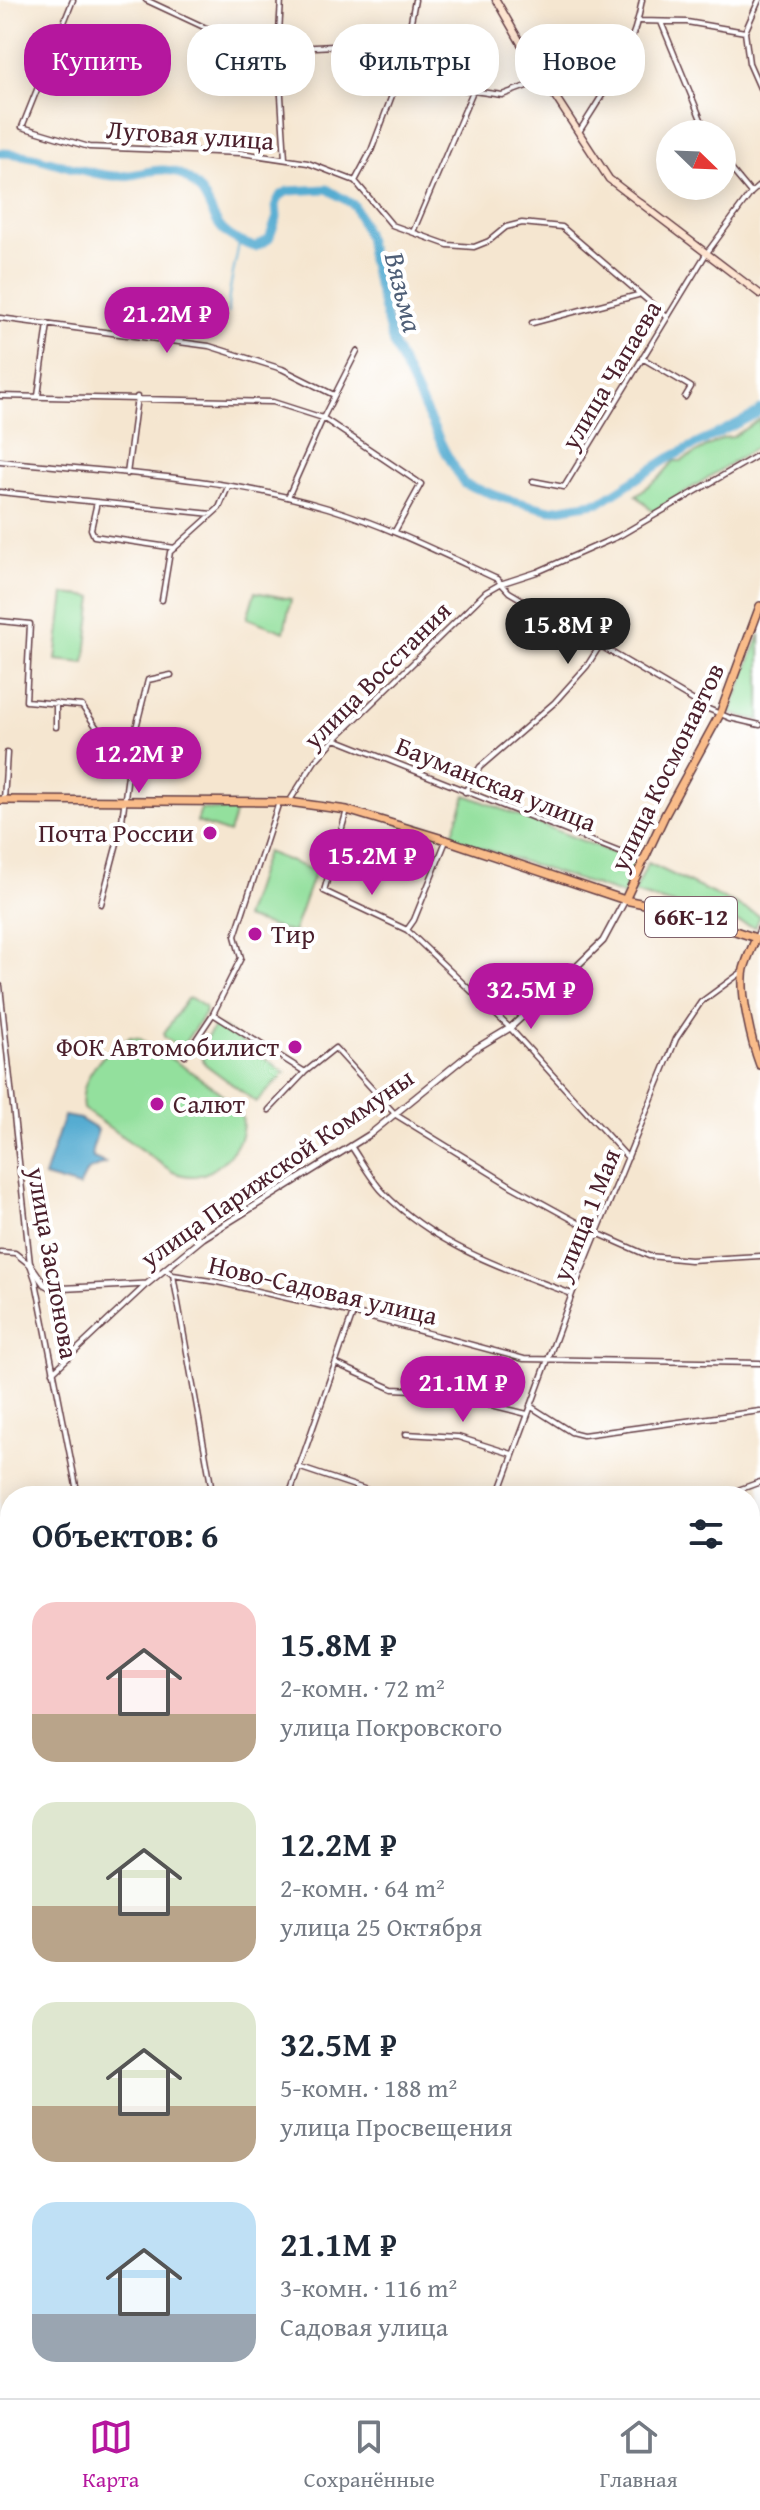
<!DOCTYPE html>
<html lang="ru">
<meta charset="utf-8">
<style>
:root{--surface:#fff;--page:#f6f6f7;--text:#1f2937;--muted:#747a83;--line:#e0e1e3;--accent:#b5179e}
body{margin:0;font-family:"Gentium Book Plus",serif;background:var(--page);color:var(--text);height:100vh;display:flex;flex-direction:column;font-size:30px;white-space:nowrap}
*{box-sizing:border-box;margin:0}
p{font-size:26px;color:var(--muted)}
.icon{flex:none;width:44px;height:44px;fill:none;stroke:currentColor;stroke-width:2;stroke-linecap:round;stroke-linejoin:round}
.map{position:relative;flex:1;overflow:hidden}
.details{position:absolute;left:0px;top:1486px;width:760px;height:912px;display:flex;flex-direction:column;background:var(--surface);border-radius:32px 32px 0 0;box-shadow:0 4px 20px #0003}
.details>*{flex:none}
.hud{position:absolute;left:24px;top:24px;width:712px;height:72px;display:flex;gap:16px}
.needle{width:52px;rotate:113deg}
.tools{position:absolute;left:656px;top:120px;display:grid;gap:16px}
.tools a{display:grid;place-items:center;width:80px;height:80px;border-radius:50%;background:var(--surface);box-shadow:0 4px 20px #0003;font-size:40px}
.price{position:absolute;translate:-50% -68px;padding:0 18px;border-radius:28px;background:var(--accent);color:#fff;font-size:26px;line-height:52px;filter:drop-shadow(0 2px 4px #0008)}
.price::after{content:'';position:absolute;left:50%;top:48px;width:24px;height:18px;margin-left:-12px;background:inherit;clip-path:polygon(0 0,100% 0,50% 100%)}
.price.current{background:#222;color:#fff}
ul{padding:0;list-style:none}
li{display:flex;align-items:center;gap:24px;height:200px;padding:0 32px}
li span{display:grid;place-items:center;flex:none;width:224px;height:160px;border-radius:24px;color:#555}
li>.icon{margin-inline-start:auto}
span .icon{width:96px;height:96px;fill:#fffc;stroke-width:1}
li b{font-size:34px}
h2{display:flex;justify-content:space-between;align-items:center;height:96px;padding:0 32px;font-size:34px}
.pill{padding:0 28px;border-radius:32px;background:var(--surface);box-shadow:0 4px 20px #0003;font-size:28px;line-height:72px}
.pill.current{background:var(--accent);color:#fff}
.dock{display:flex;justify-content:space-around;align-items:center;height:112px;border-top:2px solid var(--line);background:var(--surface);font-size:22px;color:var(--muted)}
.dock a{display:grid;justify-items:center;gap:4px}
.dock .current{color:var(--accent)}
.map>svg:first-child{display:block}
.green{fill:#93e09d;stroke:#6e8064;stroke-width:2}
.water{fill:#54acd1;stroke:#4f667e;stroke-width:2}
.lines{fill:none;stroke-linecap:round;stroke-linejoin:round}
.stream{stroke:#54acd1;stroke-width:2}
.river{stroke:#54acd1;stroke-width:9}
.minor-casing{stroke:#643d44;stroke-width:7}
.tertiary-casing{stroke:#643d44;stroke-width:8}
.secondary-casing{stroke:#643d44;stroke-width:9}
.primary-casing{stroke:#643d44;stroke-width:10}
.minor{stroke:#fff;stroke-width:4}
.tertiary{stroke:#fff;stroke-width:5}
.secondary{stroke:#fde4d0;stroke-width:6}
.primary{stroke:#f9bc8a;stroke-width:7}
.rail{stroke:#4a1f2b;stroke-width:2;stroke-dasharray:12 6;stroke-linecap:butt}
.poi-dot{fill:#b5179e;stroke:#fff;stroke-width:3}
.labels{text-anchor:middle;stroke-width:8;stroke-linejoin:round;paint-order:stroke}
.shield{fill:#fff;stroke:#80626b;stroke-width:2}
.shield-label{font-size:24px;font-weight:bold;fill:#4a1f2b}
.street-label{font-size:26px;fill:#4a1f2b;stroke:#fff}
.poi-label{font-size:26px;fill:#4a1f2b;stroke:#fff;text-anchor:end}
.water-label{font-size:28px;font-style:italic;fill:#4e5e76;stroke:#fff}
</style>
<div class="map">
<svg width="760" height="2398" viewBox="0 0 760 2398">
<rect width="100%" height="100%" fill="#fff"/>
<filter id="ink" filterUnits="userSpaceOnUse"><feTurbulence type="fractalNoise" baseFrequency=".0125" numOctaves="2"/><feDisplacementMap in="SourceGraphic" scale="16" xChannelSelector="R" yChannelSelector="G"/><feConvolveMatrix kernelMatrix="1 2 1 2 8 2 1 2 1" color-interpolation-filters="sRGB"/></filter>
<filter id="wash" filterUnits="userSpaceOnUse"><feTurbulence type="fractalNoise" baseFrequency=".006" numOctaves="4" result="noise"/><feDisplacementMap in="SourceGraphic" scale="32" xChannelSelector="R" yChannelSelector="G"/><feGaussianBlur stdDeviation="1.8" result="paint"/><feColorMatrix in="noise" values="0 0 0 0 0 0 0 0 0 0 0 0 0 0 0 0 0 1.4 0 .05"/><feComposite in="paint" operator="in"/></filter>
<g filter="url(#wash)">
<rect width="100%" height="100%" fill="#f5e6d0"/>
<path class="green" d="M760,419V445L653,512L636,495L660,477L674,461H681L723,438L733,437Z
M255,592L291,599L284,632L247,618Z
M64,594L93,597L85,663L56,660Z
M760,634V720L730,714Z
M466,795L639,863L624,895L451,838Z
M201,809L236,811L229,833L197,822Z
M266,852L315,871L293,933L244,918Z
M648,863L760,916L755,927L634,893Z
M191,998L205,1007V1013L183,1045L177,1046L164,1037V1033L187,999Z
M215,1025L225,1029L285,1073L256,1102L205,1064L199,1050Z
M130,1037L139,1038C159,1052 237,1097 242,1117C246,1136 233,1154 219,1165C204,1177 191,1179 173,1172L83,1109C78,1078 104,1050 130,1037Z"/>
<path class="water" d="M64,1116L80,1119L98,1130L92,1150L93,1158L105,1163L87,1171L79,1187L44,1177Z"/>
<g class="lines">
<path class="stream" d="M228,313C227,290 236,266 239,242"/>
<path class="river" d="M0,153C39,153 75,173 114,176C139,178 162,161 185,177C223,203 199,230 255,247L269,239L277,217L276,204L280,196L288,191L327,189L354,205L367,236L372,264L393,344L445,451L464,484L506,499L550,510L600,502L669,458L756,414L760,409"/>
</g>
</g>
<g filter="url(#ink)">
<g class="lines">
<defs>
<path id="minor" d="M73,0L22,127L89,147L241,153L308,163L355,181
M146,0L236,42L278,49L334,46L432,82L466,90L502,95L543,80
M281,0L278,49L285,159
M415,0L402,69L371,151L355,181L392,225L448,245L474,247L489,241L506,227L522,223L562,227L667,317
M759,0L745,32L749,63L760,88
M639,21L687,22L745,32
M661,22L707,134
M579,132C606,89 634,50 642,0
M722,158L751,193
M413,232L473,91
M0,318L209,346L282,369L334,395
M532,323L638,295
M642,358L691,387L685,397
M0,396L273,402L323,418L421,484L395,531
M38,396L48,324
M0,461C109,472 222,476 328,508C387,526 441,553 497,579L509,592L706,708L730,718L760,725
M127,474L137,397
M533,481L564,487L706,254L751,193L760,185
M0,492L212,514
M288,497L323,418L357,351
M97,502L91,529L94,536L175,548
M162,600L170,552L219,508L228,487
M0,621L30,624L26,701L82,706L99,731L134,737
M56,727V703
M335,739L642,861
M465,792L480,767L554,703L587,666L599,647
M4,800L7,753
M279,802L235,936L241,958L213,1014L305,1072
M289,802L315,761L335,739L486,592L500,584L537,572L619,536L760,454
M347,810L324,891L407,930L510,1028L628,1158
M101,904L121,828L132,744L148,680L171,675
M407,930L414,920L446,841
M756,938L760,928
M0,986L30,1264L36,1282L78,1496
M185,1056L213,1014
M269,1110L305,1072L335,1048L396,1115L513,1187L597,1233L649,1256L690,1260L760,1256
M351,1146C361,1161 371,1179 383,1192C434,1245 504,1269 572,1294
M0,1252L15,1253L29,1264
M166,1270L173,1275L217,1282L353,1313L524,1359L760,1363
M173,1275L213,1496
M337,1364L393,1389L435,1391L527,1414
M53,1372L147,1284
M530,1406L571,1432L583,1435L760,1411
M406,1434L458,1437L512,1454
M298,1467L385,1496
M289,1496L353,1313
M498,1496L572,1294L676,1039L701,1002L742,972
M722,1496L760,1482
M0,1532L10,1548
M0,1564L10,1555
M0,1700L10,1712
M750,1710L760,1709
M0,1961L10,1972
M750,1975L760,1971
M750,2349L760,2347
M752,2356L759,2398
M416,2388L427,2398
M699,2388L701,2398
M710,2388L712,2398
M727,2388L729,2398
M742,2388L744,2398
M0,2397L16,2392L26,2398
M179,2398L189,2388"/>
<path id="tertiary" d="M30,1264L44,1284L53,1289L147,1284L203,1238L369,1135L475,1049L510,1028L573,970L603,941L625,900"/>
<path id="secondary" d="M496,0L523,47L609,179L760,294"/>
<path id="primary" d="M0,800L289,802L347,810L446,840L625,900L669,909L756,938C752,948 747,958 744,969C739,991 752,1044 760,1065
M625,900L665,815L720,714L760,606"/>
</defs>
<use href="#minor" class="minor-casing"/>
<use href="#tertiary" class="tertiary-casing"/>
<use href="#secondary" class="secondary-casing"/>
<use href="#primary" class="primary-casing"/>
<use href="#minor" class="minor"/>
<use href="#tertiary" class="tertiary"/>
<use href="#secondary" class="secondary"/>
<use href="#primary" class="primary"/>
<path class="rail" d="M0,1990L10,2001
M0,2017L10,2027
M0,2089L10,2099
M0,2108L10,2121
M0,2142L10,2149
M0,2157L10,2163
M0,2214L10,2220
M750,2251L760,2247
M0,2253L10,2259
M750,2291L760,2290
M0,2307L10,2315
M84,2388L90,2398
M217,2388L227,2398
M282,2388L295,2398
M300,2388L316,2398
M323,2388L334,2398"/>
</g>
</g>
<g class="poi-dot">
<circle cx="210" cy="833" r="8"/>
<circle cx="255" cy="934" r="8"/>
<circle cx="295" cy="1047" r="8"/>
<circle cx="157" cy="1104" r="8"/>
</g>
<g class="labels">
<rect class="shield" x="645" y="897" width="92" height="40" rx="6"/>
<g class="shield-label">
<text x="691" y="925">66К-12</text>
</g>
<g class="street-label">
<text transform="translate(190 135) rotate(4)" y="9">Луговая улица</text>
<text transform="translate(611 375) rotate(-59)" y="9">улица Чапаева</text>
<text transform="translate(377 675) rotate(-45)" y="9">улица Восстания</text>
<text transform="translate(667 767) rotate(-64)" y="9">улица Космонавтов</text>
<text transform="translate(496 784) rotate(22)" y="9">Бауманская улица</text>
<text transform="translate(277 1168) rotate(-35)" y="9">улица Парижской Коммуны</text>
<text transform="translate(586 1215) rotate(-68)" y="9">улица 1 Мая</text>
<text transform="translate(53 1263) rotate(80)" y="9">улица Заслонова</text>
<text transform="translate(323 1290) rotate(13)" y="9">Ново-Садовая улица</text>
</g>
<g class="poi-label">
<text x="194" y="842">Почта России</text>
<text x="271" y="943" text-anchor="start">Тир</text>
<text x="279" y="1056">ФОК Автомобилист</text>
<text x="173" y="1113" text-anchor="start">Салют</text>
</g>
<g class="water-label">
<text transform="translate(404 292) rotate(76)" y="10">Вязьма</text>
</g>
</g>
</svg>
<div class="tools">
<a><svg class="needle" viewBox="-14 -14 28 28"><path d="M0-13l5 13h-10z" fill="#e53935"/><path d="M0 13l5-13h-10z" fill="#747a83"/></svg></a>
</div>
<b class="price" style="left:167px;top:355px">21.2M ₽</b>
<b class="price current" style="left:568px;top:666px">15.8M ₽</b>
<b class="price" style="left:139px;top:795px">12.2M ₽</b>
<b class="price" style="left:372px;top:897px">15.2M ₽</b>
<b class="price" style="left:531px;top:1031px">32.5M ₽</b>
<b class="price" style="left:463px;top:1424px">21.1M ₽</b>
<div class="hud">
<a class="pill current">Купить</a>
<a class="pill">Снять</a>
<a class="pill">Фильтры</a>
<a class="pill">Новое</a>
</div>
<section class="details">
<h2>Объектов: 6<svg class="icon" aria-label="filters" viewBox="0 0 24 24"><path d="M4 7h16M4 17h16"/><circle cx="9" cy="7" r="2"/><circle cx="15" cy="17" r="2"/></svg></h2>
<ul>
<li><span style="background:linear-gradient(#f6c9c9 70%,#b9a48a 0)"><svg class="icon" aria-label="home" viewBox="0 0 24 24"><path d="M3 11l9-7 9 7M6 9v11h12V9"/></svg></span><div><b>15.8M ₽</b><p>2-комн. · 72 m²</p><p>улица Покровского</p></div></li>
<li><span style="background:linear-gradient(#dfe7d0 65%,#b9a48a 0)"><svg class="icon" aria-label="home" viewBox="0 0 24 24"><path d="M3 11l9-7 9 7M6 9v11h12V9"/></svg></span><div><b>12.2M ₽</b><p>2-комн. · 64 m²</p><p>улица 25 Октября</p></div></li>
<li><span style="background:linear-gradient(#dfe7d0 65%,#b9a48a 0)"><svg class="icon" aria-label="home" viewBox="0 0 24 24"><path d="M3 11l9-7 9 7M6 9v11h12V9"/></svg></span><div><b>32.5M ₽</b><p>5-комн. · 188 m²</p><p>улица Просвещения</p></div></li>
<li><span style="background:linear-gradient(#bfe0f5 70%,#9aa5b1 0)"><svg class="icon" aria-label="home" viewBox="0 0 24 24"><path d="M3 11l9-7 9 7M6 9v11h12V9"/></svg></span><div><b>21.1M ₽</b><p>3-комн. · 116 m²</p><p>Садовая улица</p></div></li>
</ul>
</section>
</div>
<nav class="dock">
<a class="current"><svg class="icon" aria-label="map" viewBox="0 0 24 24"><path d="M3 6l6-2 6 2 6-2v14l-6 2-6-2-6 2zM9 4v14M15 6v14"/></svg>Карта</a>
<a><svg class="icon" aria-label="saved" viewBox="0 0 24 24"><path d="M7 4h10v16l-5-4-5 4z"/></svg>Сохранённые</a>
<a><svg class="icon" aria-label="home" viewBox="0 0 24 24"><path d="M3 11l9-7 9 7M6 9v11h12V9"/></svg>Главная</a>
</nav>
